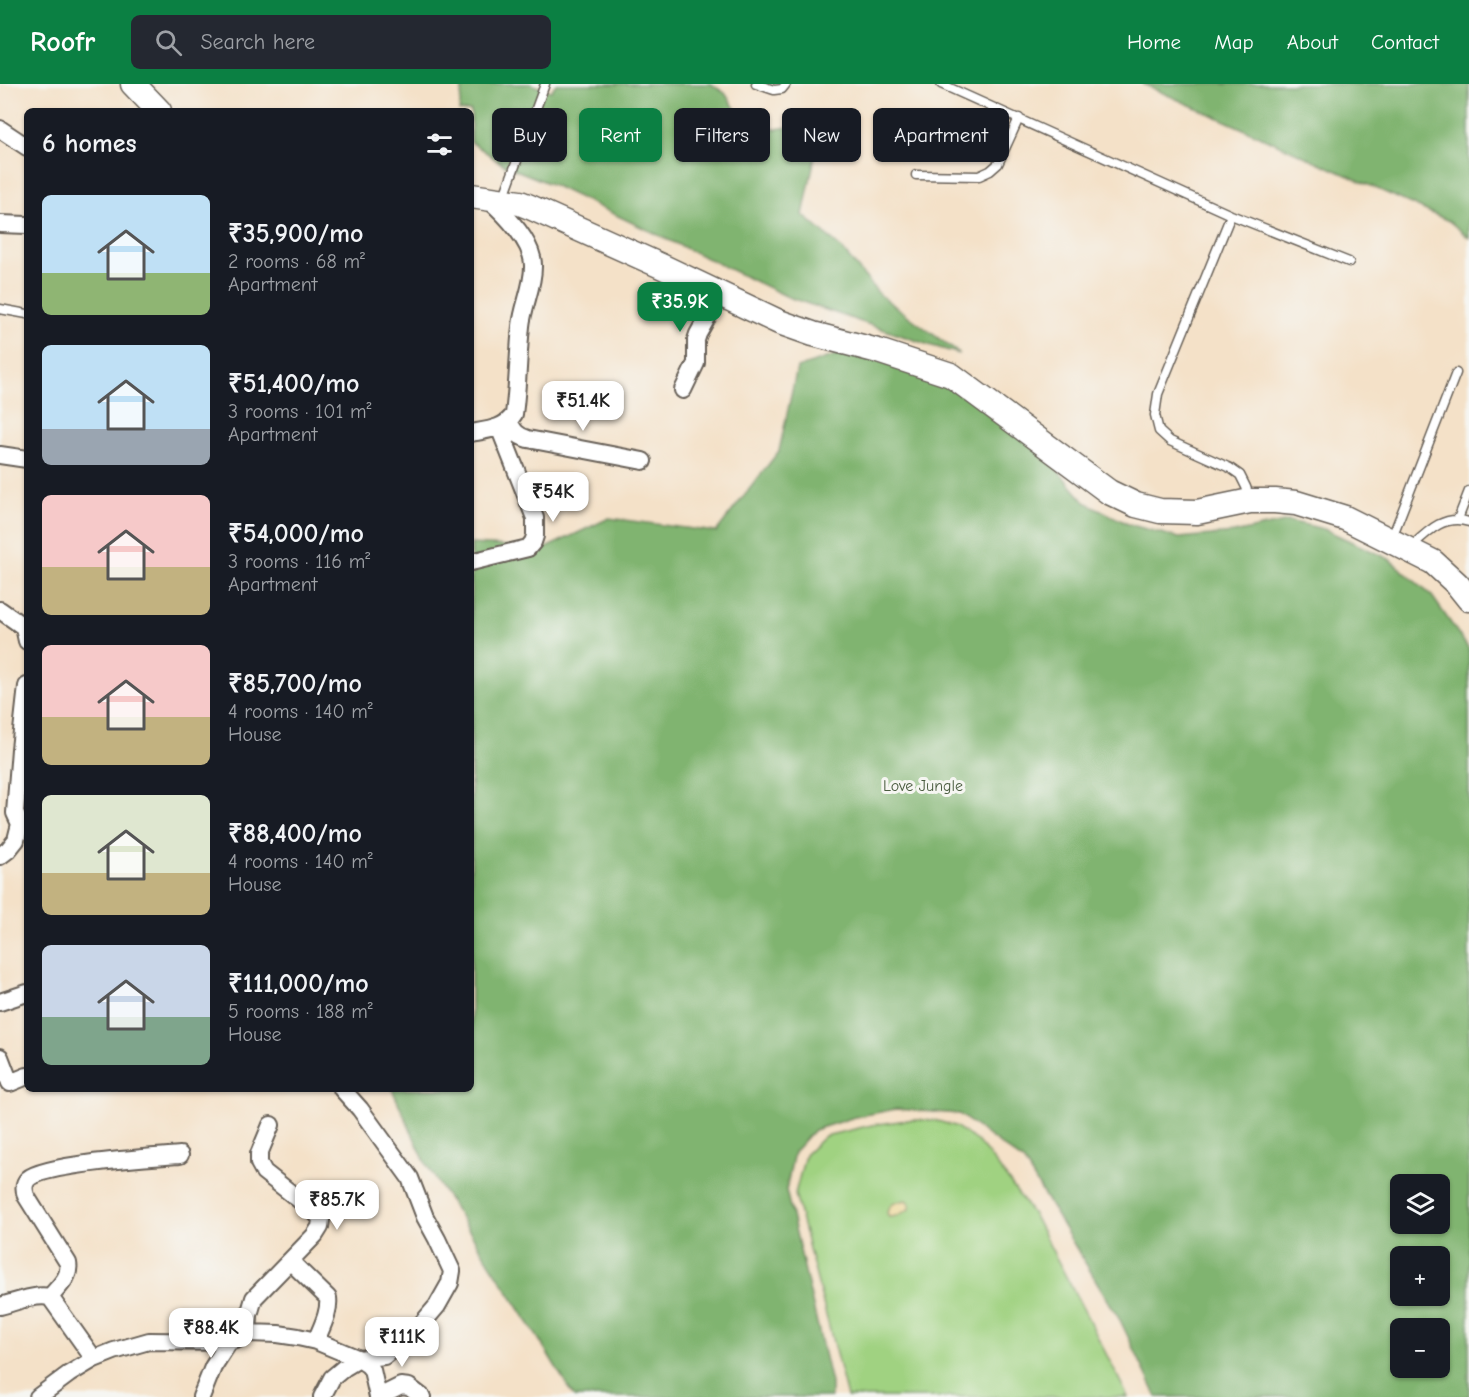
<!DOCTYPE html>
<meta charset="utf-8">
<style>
:root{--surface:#171b24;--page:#242831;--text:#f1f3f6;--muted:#9ea1a6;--accent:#0b8043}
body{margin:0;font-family:"Comic Neue",sans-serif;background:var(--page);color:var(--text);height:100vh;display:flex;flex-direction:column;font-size:22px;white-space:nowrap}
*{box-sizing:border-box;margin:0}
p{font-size:20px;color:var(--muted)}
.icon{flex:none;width:33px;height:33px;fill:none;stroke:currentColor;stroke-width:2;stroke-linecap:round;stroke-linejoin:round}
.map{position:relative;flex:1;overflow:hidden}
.sheet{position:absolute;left:24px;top:24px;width:450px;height:984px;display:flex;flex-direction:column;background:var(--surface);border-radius:9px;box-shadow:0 2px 4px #0004}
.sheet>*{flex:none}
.top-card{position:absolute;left:492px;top:24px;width:570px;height:54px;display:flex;gap:12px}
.tools{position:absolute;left:1390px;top:1090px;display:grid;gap:12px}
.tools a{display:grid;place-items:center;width:60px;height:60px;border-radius:9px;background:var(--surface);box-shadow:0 2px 4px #0004;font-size:30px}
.price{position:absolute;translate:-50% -51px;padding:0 14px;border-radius:12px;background:#fff;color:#222;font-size:20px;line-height:39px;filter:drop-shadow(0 2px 3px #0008)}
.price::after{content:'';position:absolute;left:50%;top:36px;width:18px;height:14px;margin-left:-9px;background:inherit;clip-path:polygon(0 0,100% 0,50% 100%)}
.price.current{background:var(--accent);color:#fff}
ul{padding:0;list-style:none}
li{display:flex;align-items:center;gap:18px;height:150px;padding:0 18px}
li span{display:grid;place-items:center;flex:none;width:168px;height:120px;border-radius:9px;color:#555}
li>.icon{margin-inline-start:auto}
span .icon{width:72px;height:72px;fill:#fffc;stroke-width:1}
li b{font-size:26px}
h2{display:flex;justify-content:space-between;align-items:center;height:72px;padding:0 18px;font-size:26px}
.pill{padding:0 21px;border-radius:9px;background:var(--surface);box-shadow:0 2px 4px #0004;font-size:21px;line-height:54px}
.pill.current{background:var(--accent);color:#fff}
header{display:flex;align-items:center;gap:36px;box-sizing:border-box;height:84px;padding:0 30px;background:var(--accent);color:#fff}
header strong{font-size:28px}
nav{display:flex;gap:33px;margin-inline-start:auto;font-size:21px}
.search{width:420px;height:54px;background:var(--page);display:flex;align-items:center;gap:15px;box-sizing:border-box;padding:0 21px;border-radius:9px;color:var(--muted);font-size:22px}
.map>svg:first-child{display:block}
.green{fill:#a0d281;stroke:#5e774e;stroke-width:1.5}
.forest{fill:#80b46f;stroke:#4e6846;stroke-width:1.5;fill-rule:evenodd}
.sand{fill:#eeda9e;stroke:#857b5d;stroke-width:1.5}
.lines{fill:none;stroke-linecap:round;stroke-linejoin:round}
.lane-casing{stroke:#686158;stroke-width:11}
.street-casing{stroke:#686158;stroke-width:20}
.secondary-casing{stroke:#686158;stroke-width:27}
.lane{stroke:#fff;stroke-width:8}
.street{stroke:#fff;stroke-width:16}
.secondary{stroke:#fff;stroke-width:24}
.labels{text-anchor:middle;stroke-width:6;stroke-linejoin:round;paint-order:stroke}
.park-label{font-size:16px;fill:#4a5c3f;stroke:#f6f6f2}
</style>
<header>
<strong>Roofr</strong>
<div class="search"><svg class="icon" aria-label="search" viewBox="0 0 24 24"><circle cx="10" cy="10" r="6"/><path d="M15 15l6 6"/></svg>Search here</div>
<nav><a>Home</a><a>Map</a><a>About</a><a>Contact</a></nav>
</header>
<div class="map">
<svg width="1469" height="1313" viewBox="0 0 1469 1313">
<rect width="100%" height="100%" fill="#f6f6f2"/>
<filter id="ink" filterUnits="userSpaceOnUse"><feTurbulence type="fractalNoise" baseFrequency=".0167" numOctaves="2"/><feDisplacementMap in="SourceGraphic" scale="12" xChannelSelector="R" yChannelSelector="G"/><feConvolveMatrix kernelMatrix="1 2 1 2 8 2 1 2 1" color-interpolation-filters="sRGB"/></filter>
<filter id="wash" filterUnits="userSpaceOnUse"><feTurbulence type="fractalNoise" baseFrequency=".008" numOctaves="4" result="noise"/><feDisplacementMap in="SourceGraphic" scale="24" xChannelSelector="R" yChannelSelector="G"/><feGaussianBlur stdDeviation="1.35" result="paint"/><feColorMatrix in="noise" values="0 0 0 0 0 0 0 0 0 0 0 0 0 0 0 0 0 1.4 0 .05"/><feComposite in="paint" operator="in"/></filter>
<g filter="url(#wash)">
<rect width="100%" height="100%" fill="#f4e1c8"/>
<path class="green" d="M907,1036H934L955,1042L978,1058L998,1082L1034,1132L1088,1234L1128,1313H847L795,1110L805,1071L825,1052L872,1041Z"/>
<path class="forest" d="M469,0H530L551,7L556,0H711L725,9L740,32L776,45L822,38L803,131L841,164L880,211L960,270L929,261L788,213L553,101L506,82L471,58V27H459L462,5Z
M1143,0H1469V154L1449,137Z
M844,268L934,290L1033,358L1085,418L1128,440L1179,454L1234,449L1289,437L1324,445L1389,475L1432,512L1469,565V1313H1157L1120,1236L1024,1078L959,1030L896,1025L855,1033L814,1046L794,1068L786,1106L831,1299V1313H574L542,1260L426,1080L392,1005H471V460L546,464L609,434L716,448L779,367L797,284ZM1401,1101H1440V1140H1401ZM1401,1173H1440V1212H1401ZM1401,1245H1440V1284H1401Z"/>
<path class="sand" d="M906,1116L910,1120V1125C902,1128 899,1133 889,1133L887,1129C889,1119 897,1118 906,1116Z"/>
</g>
<g filter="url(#ink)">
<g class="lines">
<defs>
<path id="lane" d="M756,0L774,6L782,5L786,0
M941,0L1231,131L1349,178
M916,91L979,92L990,87L998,80L1019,34
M503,115L545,0
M1231,131L1158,310L1155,331L1159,347L1170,357L1230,384L1240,391L1246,403L1250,415
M0,225L27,230
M1458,435L1469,407
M1391,456L1456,289
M1411,463C1428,447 1444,430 1469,438"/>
<path id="street" d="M0,45L27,63
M0,140L27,141
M683,306L696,279V256L698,250L720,210
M509,338C514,347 517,352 528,355L643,377
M471,349C487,346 505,345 514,330C518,301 518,272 521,242C523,222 533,203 533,183C534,159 505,130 488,115
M0,371L27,375
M471,478L528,464L533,458L535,452V434L499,343
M0,526L24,543L27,557
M0,772L8,766L16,756L20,740L15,729L20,665L27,602
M0,918L27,909
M0,973L10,999L27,992
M291,1178L328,1214C330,1228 321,1244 316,1257
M50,1213C58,1203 71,1193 68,1179L26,1112C24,1106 23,1100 28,1095C45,1080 153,1073 180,1071
M0,1222C16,1218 34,1210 50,1213L94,1275
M248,1249L249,1231L254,1214L315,1151L320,1143L321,1135L316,1129L264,1088L259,1079V1070L271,1041
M38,1313L69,1290L94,1275L114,1267L149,1257L229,1258L238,1255L248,1249L278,1250L298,1253L316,1257L359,1275L368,1281L372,1286L378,1313
M201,1313L213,1283L229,1258
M322,1313L332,1294L344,1284L359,1275L384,1272L420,1242L437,1222L450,1199L452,1187L437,1155L425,1133L410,1094L360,1025L342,1005
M379,1313L401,1302L409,1303L422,1313"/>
<path id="secondary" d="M133,0L159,27
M471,112L520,119L530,123L661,182L779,238L813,250L878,267L951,291L1109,408L1136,421L1160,427L1197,428L1250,417H1275L1296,419L1345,434L1433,478L1457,500L1469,515"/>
</defs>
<use href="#lane" class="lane-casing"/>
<use href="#street" class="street-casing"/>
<use href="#secondary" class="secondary-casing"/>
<use href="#lane" class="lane"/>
<use href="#street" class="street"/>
<use href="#secondary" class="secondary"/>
</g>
</g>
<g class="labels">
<g class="park-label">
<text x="923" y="707">Love Jungle</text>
</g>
</g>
</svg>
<div class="tools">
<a><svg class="icon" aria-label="layers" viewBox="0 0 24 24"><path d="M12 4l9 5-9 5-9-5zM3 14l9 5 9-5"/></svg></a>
<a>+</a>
<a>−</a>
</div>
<b class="price current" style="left:680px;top:249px">₹35.9K</b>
<b class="price" style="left:583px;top:348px">₹51.4K</b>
<b class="price" style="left:553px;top:439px">₹54K</b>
<b class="price" style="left:337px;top:1147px">₹85.7K</b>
<b class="price" style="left:211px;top:1275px">₹88.4K</b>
<b class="price" style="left:402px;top:1284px">₹111K</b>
<div class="top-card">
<a class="pill">Buy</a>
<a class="pill current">Rent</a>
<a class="pill">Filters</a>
<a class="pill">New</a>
<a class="pill">Apartment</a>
</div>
<section class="sheet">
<h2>6 homes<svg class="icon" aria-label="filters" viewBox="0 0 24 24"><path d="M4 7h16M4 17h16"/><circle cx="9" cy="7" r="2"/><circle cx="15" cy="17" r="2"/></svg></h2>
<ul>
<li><span style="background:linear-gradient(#bfe0f5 65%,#8fb573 0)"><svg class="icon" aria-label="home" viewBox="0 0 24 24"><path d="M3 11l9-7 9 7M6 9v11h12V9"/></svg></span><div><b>₹35,900/mo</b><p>2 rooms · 68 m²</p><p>Apartment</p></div></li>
<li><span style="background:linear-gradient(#bfe0f5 70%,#9aa5b1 0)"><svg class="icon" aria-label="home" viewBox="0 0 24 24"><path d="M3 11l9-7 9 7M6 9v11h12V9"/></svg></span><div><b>₹51,400/mo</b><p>3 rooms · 101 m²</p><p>Apartment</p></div></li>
<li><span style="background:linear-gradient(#f6c9c9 60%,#c2b280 0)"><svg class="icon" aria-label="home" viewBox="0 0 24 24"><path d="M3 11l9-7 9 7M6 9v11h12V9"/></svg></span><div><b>₹54,000/mo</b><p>3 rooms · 116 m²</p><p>Apartment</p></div></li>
<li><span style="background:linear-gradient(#f6c9c9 60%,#c2b280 0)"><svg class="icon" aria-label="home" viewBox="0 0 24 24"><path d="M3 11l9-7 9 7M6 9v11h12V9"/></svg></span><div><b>₹85,700/mo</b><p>4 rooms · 140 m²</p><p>House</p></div></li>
<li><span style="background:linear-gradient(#dfe7d0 65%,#c2b280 0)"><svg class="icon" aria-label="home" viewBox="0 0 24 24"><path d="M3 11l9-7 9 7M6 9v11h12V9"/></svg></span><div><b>₹88,400/mo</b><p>4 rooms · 140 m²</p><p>House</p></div></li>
<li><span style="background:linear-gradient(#c9d6e8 60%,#7fa58c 0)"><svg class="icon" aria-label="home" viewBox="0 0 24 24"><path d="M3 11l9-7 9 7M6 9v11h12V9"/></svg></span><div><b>₹111,000/mo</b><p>5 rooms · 188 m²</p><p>House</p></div></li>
</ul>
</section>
</div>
